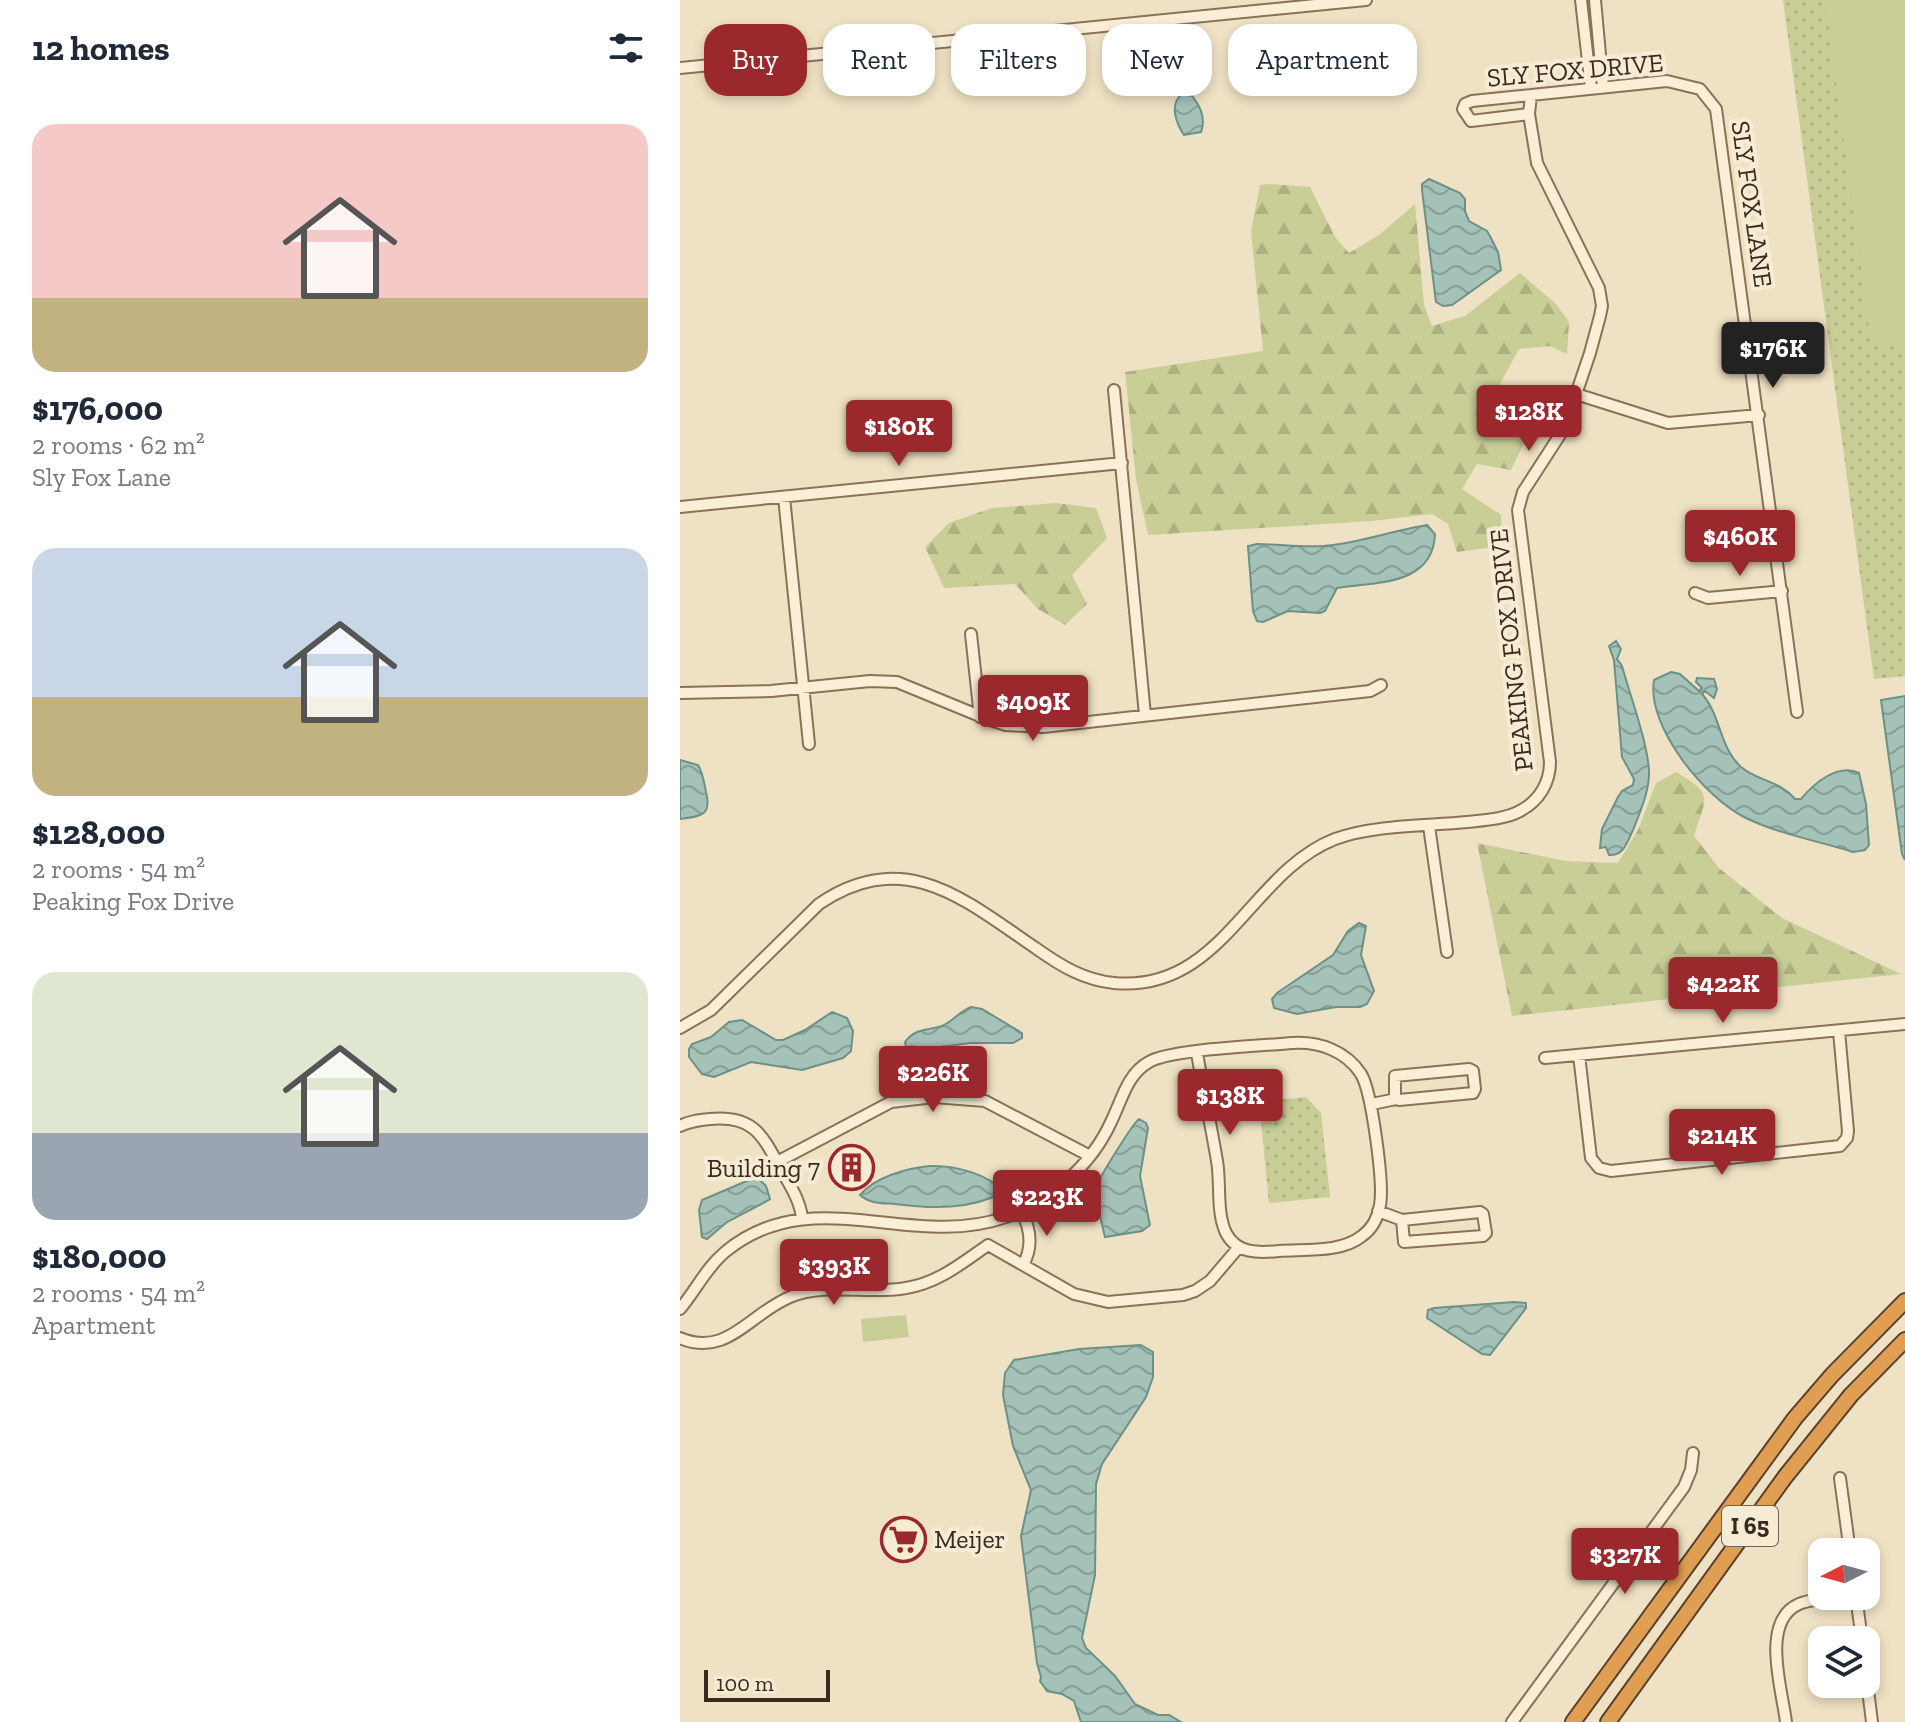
<!DOCTYPE html>
<meta charset="utf-8">
<style>
:root{--surface:#fff;--page:#f6f6f7;--text:#1f2937;--muted:#747a83;--accent:#9b282c}
body{margin:0;font-family:"Zilla Slab",serif;background:var(--page);color:var(--text);height:100vh;display:flex;flex-direction:column;font-size:30px;white-space:nowrap}
*{box-sizing:border-box;margin:0}
p{font-size:26px;color:var(--muted)}
.icon{flex:none;width:44px;height:44px;fill:none;stroke:currentColor;stroke-width:2;stroke-linecap:round;stroke-linejoin:round}
.map{position:relative;flex:1;overflow:hidden}
.side{display:flex;flex-direction:column;background:var(--surface);width:680px}
.side>*{flex:none}
.guide{position:absolute;left:24px;top:24px;width:760px;height:72px;display:flex;gap:16px}
.needle{width:52px;rotate:264deg}
.controls{position:absolute;left:1128px;top:1538px;display:grid;gap:16px}
.controls a{display:grid;place-items:center;width:72px;height:72px;border-radius:16px;background:var(--surface);box-shadow:0 4px 12px #0003;font-size:40px}
.scale{position:absolute;left:24px;bottom:20px;width:126px;box-sizing:border-box;padding-left:8px;border:4px solid #3a2a1e;border-top:0;font-size:22px;line-height:28px;white-space:nowrap;color:#3a2a1e;-webkit-text-stroke:6px #f6ebd3;paint-order:stroke}
.price{position:absolute;translate:-50% -68px;padding:0 18px;border-radius:8px;background:var(--accent);color:#fff;font-size:26px;line-height:52px;filter:drop-shadow(0 2px 4px #0008)}
.price::after{content:'';position:absolute;left:50%;top:48px;width:24px;height:18px;margin-left:-12px;background:inherit;clip-path:polygon(0 0,100% 0,50% 100%)}
.price.on{background:#222;color:#fff}
ul{padding:0;list-style:none}
li{display:grid;align-content:center;gap:16px;height:424px;padding:0 32px}
li span{display:grid;place-items:center;height:248px;border-radius:24px;color:#555}
li>.icon{margin-inline-start:auto}
span .icon{width:144px;height:144px;fill:#fffc;stroke-width:1}
li b{font-size:34px}
h2{display:flex;justify-content:space-between;align-items:center;height:96px;padding:0 32px;font-size:34px}
.chip{padding:0 28px;border-radius:24px;background:var(--surface);box-shadow:0 4px 12px #0003;font-size:28px;line-height:72px}
.chip.on{background:var(--accent);color:#fff}
main{display:flex;flex:1;min-height:0}
.map>svg:first-child{display:block}
.forest{fill:url(#forest-firs)}
.park{fill:url(#park-dots)}
.pitch{fill:#c9ce97}
.water{fill:url(#water-waves);stroke:#6c9186;stroke-width:2}
.lines{fill:none;stroke-linecap:round;stroke-linejoin:round}
.minor-casing{stroke:#8a7259;stroke-width:14}
.highway-casing{stroke:#58402e;stroke-width:18}
.minor{stroke:#faeed7;stroke-width:10}
.highway{stroke:#e09e52;stroke-width:14}
.labels{text-anchor:middle;stroke-width:8;stroke-linejoin:round;paint-order:stroke}
.shield{fill:#f6ebd3;stroke:#726454;stroke-width:2}
.shield-label{font-size:24px;font-weight:bold;fill:#3a2a1e}
.street-label{font-size:26px;fill:#3a2a1e;stroke:#f6ebd3}
.poi-label{font-size:26px;fill:#3a2a1e;stroke:#f6ebd3;text-anchor:end}
</style>
<main>
<section class="side">
<h2>12 homes<svg class="icon" aria-label="filters" viewBox="0 0 24 24"><path d="M4 7h16M4 17h16"/><circle cx="9" cy="7" r="2"/><circle cx="15" cy="17" r="2"/></svg></h2>
<ul>
<li><span style="background:linear-gradient(#f6c9c9 70%,#c2b280 0)"><svg class="icon" aria-label="home" viewBox="0 0 24 24"><path d="M3 11l9-7 9 7M6 9v11h12V9"/></svg></span><div><b>$176,000</b><p>2 rooms · 62 m²</p><p>Sly Fox Lane</p></div></li>
<li><span style="background:linear-gradient(#c9d6e8 60%,#c2b280 0)"><svg class="icon" aria-label="home" viewBox="0 0 24 24"><path d="M3 11l9-7 9 7M6 9v11h12V9"/></svg></span><div><b>$128,000</b><p>2 rooms · 54 m²</p><p>Peaking Fox Drive</p></div></li>
<li><span style="background:linear-gradient(#dfe7d0 65%,#9aa5b1 0)"><svg class="icon" aria-label="home" viewBox="0 0 24 24"><path d="M3 11l9-7 9 7M6 9v11h12V9"/></svg></span><div><b>$180,000</b><p>2 rooms · 54 m²</p><p>Apartment</p></div></li>
</ul>
</section>
<div class="map">
<svg width="1225" height="1722" viewBox="0 0 1225 1722">
<defs>
<pattern id="forest-firs" width="22" height="20" patternUnits="userSpaceOnUse" patternTransform="scale(2)"><rect width="22" height="20" fill="#c9ce97"/><path d="M5 1l3.5 6h-7zM16 11l3.5 6h-7z" fill="#adb182"/></pattern>
<pattern id="park-dots" width="8" height="8" patternUnits="userSpaceOnUse" patternTransform="scale(2)"><rect width="8" height="8" fill="#c9ce97"/><path d="M2 2h.1M6 6h.1" fill="none" stroke="#adb182" stroke-width="1.8" stroke-linecap="round"/></pattern>
<pattern id="water-waves" width="16" height="10" patternUnits="userSpaceOnUse" patternTransform="scale(2)"><rect width="16" height="10" fill="#a5c2b9"/><path d="M0 5q4-4 8 0t8 0" fill="none" stroke="#879e96"/></pattern>
</defs>
<rect width="100%" height="100%" fill="#efe1c3"/>
<path class="forest" d="M590,184L630,187L655,237L669,253L699,235L735,204L744,305L752,326L785,316L840,273L875,303L889,322L887,354L870,346L839,349L809,404L848,435L831,470L797,464L782,489L821,515L822,546L777,552L768,524L752,514L692,521L468,535L456,479L445,372L583,351L571,231L580,185Z
M376,503L416,508L427,538L392,575L407,604L385,625L358,609L335,584L264,588L245,547L269,523L312,508Z
M996,772C1035,795 1026,796 1014,836L1039,868L1102,918L1221,974L832,1016L797,843L886,861L938,863L958,830L976,783Z"/>
<path class="park" d="M1103,0H1225V676L1194,679Z
M626,1097L641,1113L650,1197L589,1203L579,1102Z"/>
<path class="pitch" d="M1145,0H1225V341L1191,344Z
M226,1315L229,1337L183,1342L181,1319Z"/>
<path class="water" d="M502,94L512,96C521,107 526,119 521,132L504,135C496,123 489,104 502,94Z
M749,179L780,193L785,199V211L789,221L807,231L811,238L818,252L821,270L772,305L763,306L756,302L742,190V184Z
M747,525L755,534C753,586 696,582 657,588L645,611L640,613L608,611L583,622L577,621L573,611L568,546L577,544C602,544 628,549 653,545C685,541 716,530 747,525Z
M936,641L941,649L937,659L942,666C950,695 967,741 969,770C970,790 960,812 953,830C947,842 944,856 929,855L926,847L920,848L922,829L938,797L942,791L953,785L954,779L942,757L934,660L929,646Z
M991,672L1000,674L1019,691L1022,688L1016,682L1017,678L1034,679L1037,689L1034,698L1025,691L1022,694C1041,715 1039,747 1061,767C1079,782 1099,780 1115,799H1121C1134,783 1158,763 1179,773L1186,804L1189,845L1185,850L1173,852C1138,841 1099,834 1066,818C1026,799 966,727 974,680Z
M1225,696V860L1222,854L1201,700Z
M0,760L18,765C23,773 24,782 26,792C32,816 21,816 0,819Z
M679,923L686,926L681,955L694,991L687,1004L680,1007H656L617,1014L594,1008L592,999L597,993L653,955L668,931Z
M291,1007L302,1009L342,1033V1038L333,1043H290L234,1051L226,1047L225,1042C235,1028 247,1031 262,1026C272,1022 280,1011 291,1007Z
M152,1012L167,1018L173,1031L171,1051L163,1058L122,1070L71,1062L34,1077L22,1074L9,1057V1049L12,1044L31,1037L49,1022L62,1020L96,1040H103L125,1030Z
M459,1119L466,1123L468,1128L460,1176L470,1225L462,1231L425,1237L414,1191C417,1181 453,1123 459,1119Z
M250,1166C275,1165 308,1174 324,1192C289,1210 253,1209 215,1204C202,1203 190,1204 180,1195C195,1177 227,1168 250,1166Z
M79,1179L86,1186L90,1199L87,1201L47,1222L27,1239L22,1237L19,1210L22,1200L69,1180Z
M834,1302L846,1303V1308L810,1355L802,1354L747,1318L748,1310L754,1308Z
M461,1345L473,1352V1377L466,1397L422,1464L416,1484L415,1575L402,1638L406,1648L435,1676L455,1704L478,1715H489L501,1722H401L394,1701L382,1694L367,1691L360,1681L361,1677L357,1663L341,1536L351,1490L333,1446L323,1395L325,1373L334,1360L399,1349Z"/>
<g class="lines">
<defs>
<path id="minor" d="M901,0L911,88
M915,0L923,87
M0,68L686,0
M849,114L791,121L783,109L785,104L792,101L987,81L1020,89L1036,109L1117,712
M434,390L465,715
M896,394L988,423L1079,415
M104,497L129,744
M0,507L442,463
M1015,593L1028,598L1102,591
M291,634L300,717
M0,693L91,691L190,681L217,682L307,719L326,725L363,727L690,691L701,685
M749,826L767,952
M0,1028L31,1010L139,904C225,845 286,901 357,949C381,966 404,980 434,983C542,993 570,872 655,839C693,825 746,826 787,822C805,820 825,819 840,811C859,801 870,783 870,762L838,510L843,492L885,427L910,353L920,316L922,306L919,288L857,163L849,114L851,95
M899,1055L911,1158L919,1168L931,1171L1160,1146L1167,1138L1168,1131L1159,1031
M865,1058L1225,1024
M789,1069L793,1071L795,1089L793,1093L719,1100L715,1097V1076Z
M692,1104L716,1099
M0,1126C10,1121 19,1120 30,1119C76,1115 83,1137 103,1173C111,1187 120,1201 122,1218
M97,1162L211,1102L254,1097L305,1101L410,1156
M341,1211C351,1229 353,1247 343,1265
M698,1211L722,1220
M800,1212L803,1214L806,1233L803,1236L724,1242L722,1220Z
M308,1245L394,1294L428,1302L503,1295L515,1291L530,1281L559,1247
M0,1309C16,1290 26,1268 45,1252C132,1180 230,1251 326,1217C371,1200 411,1166 431,1122C442,1100 447,1074 469,1062C491,1049 582,1046 612,1043C639,1041 666,1051 681,1074C692,1092 704,1184 700,1205C698,1217 692,1229 682,1236C661,1253 625,1249 599,1251C579,1253 557,1254 546,1233C536,1212 541,1183 537,1161C531,1125 523,1089 517,1053
M0,1338C47,1358 69,1314 110,1297C146,1282 188,1295 226,1288C258,1283 282,1263 308,1245
M1160,1478L1170,1552
M1176,1596L1182,1640
M1186,1674L1192,1722
M832,1722L1004,1487L1011,1470L1013,1453
M1106,1722C1102,1689 1080,1621 1119,1604C1134,1598 1154,1598 1170,1596"/>
<path id="highway" d="M893,1722L1115,1418L1152,1375L1225,1301
M928,1722L1105,1477L1171,1395L1225,1340"/>
</defs>
<use href="#minor" class="minor-casing"/>
<use href="#highway" class="highway-casing"/>
<use href="#minor" class="minor"/>
<use href="#highway" class="highway"/>
</g>
<defs>
<symbol id="building-ring" viewBox="-11 -11 22 22"><circle r="9.5" fill="#f6ebd3" stroke="#9b282c" stroke-width="1.5"/><path d="M-4-6H4V6H1V3H-1V6H-4ZM-2.5-4.3h1.7v1.8h-1.7ZM.8-4.3h1.7v1.8H.8ZM-2.5-1h1.7V.8h-1.7ZM.8-1h1.7V.8H.8Z" fill="#9b282c"/></symbol>
<symbol id="supermarket-ring" viewBox="-11 -11 22 22"><circle r="9.5" fill="#f6ebd3" stroke="#9b282c" stroke-width="1.5"/><path d="M-6-5.5h2.5l.6 2H6L4.5 2H-2.5L-4.4-4H-6ZM-1.5 3.2a1.3 1.3 0 1 0 .1 0ZM3 3.2a1.3 1.3 0 1 0 .1 0Z" fill="#9b282c"/></symbol>
</defs>
<g fill-rule="evenodd">
<use href="#building-ring" x="146" y="1142" width="51" height="51"/>
<use href="#supermarket-ring" x="198" y="1514" width="51" height="51"/>
</g>
<g class="labels">
<rect class="shield" x="1042" y="1506" width="56" height="40" rx="6"/>
<g class="shield-label">
<text x="1070" y="1534">I 65</text>
</g>
<g class="street-label">
<text transform="translate(895 70) rotate(-5)" y="9">SLY FOX DRIVE</text>
<text transform="translate(1072 204) rotate(82)" y="9">SLY FOX LANE</text>
<text transform="translate(831 650) rotate(-96)" y="9">PEAKING FOX DRIVE</text>
</g>
<g class="poi-label">
<text x="140" y="1177">Building 7</text>
<text x="254" y="1548" text-anchor="start">Meijer</text>
</g>
</g>
</svg>
<div class="controls">
<a><svg class="needle" viewBox="-14 -14 28 28"><path d="M0-13l5 13h-10z" fill="#e53935"/><path d="M0 13l5-13h-10z" fill="#747a83"/></svg></a>
<a><svg class="icon" aria-label="layers" viewBox="0 0 24 24"><path d="M12 4l9 5-9 5-9-5zM3 14l9 5 9-5"/></svg></a>
</div>
<div class="scale">100 m</div>
<b class="price on" style="left:1093px;top:390px">$176K</b>
<b class="price" style="left:849px;top:453px">$128K</b>
<b class="price" style="left:219px;top:468px">$180K</b>
<b class="price" style="left:1060px;top:578px">$460K</b>
<b class="price" style="left:353px;top:743px">$409K</b>
<b class="price" style="left:1043px;top:1025px">$422K</b>
<b class="price" style="left:253px;top:1114px">$226K</b>
<b class="price" style="left:550px;top:1137px">$138K</b>
<b class="price" style="left:1042px;top:1177px">$214K</b>
<b class="price" style="left:367px;top:1238px">$223K</b>
<b class="price" style="left:154px;top:1307px">$393K</b>
<b class="price" style="left:945px;top:1596px">$327K</b>
<div class="guide">
<a class="chip on">Buy</a>
<a class="chip">Rent</a>
<a class="chip">Filters</a>
<a class="chip">New</a>
<a class="chip">Apartment</a>
</div>
</div>
</main>
